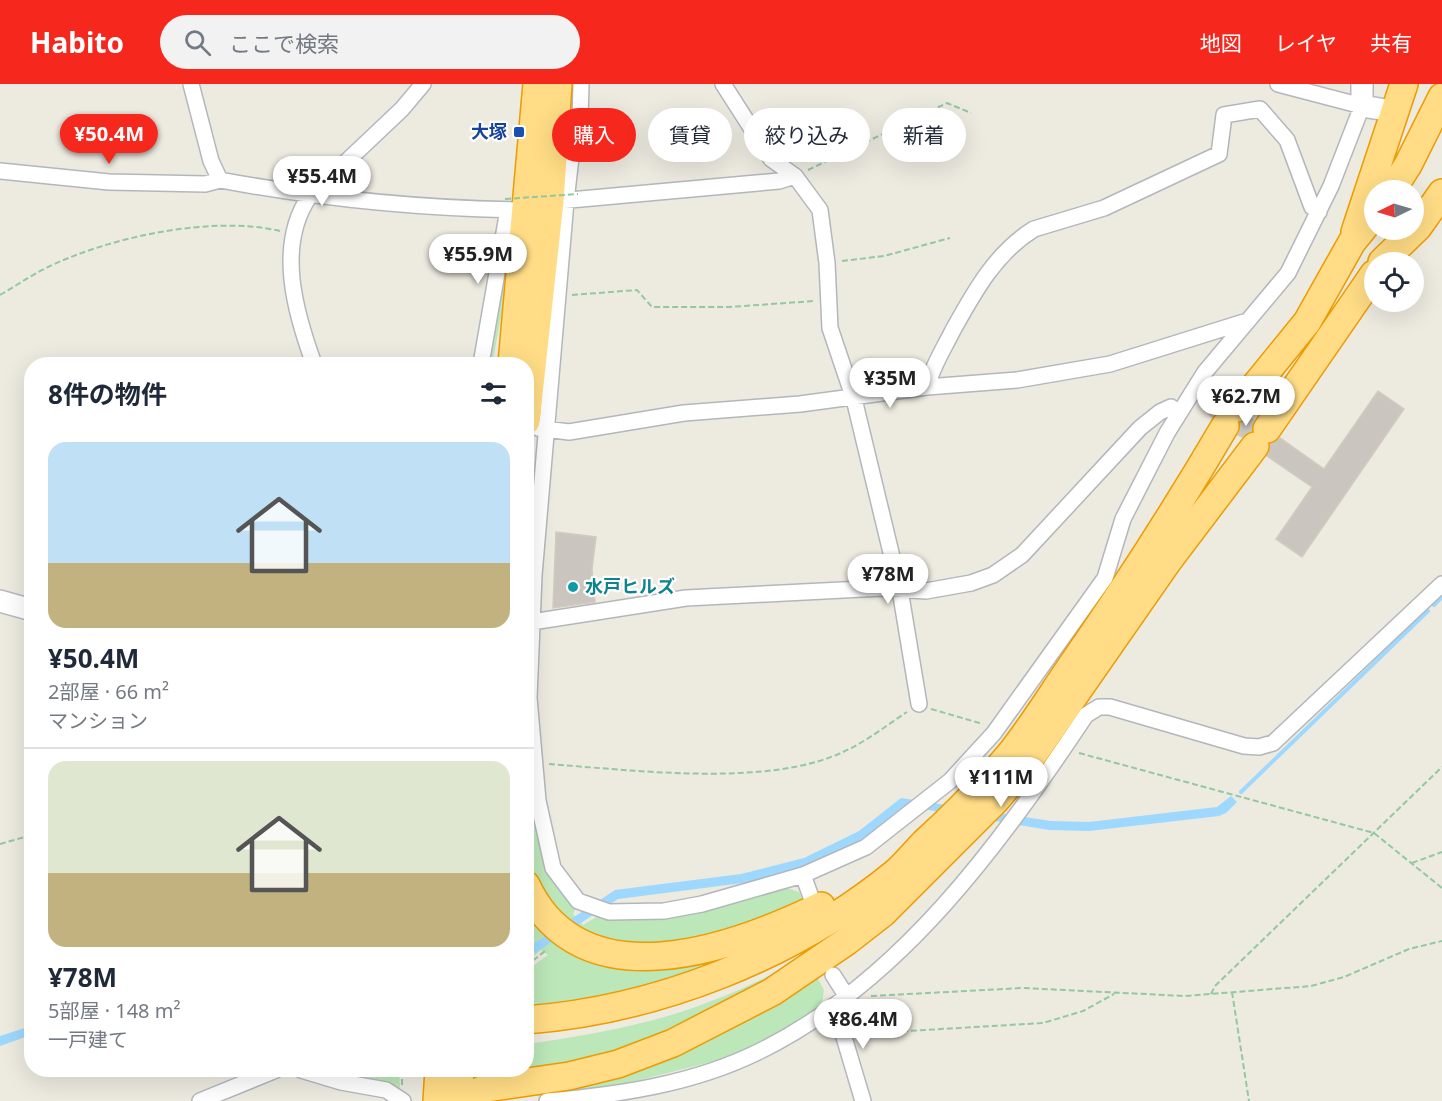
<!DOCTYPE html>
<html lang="ja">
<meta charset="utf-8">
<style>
:root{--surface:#fff;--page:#f2f2f3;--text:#1f2937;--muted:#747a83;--line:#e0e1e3;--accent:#f6271d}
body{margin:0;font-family:"Noto Sans","Noto Sans JP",sans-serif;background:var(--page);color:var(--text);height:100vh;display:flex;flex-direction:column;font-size:22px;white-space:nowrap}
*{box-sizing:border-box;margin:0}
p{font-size:20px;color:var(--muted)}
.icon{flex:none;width:33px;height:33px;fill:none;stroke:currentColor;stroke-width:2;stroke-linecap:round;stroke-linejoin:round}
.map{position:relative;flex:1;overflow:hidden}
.side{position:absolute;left:24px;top:273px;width:510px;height:720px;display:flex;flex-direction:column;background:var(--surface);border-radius:24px;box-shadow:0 6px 24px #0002}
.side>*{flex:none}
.banner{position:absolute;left:552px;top:24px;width:570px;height:54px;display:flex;gap:12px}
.needle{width:39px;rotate:265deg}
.tools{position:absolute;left:1364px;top:96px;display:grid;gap:12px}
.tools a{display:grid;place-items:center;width:60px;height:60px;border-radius:50%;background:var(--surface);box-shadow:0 6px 24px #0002;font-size:30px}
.price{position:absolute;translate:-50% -51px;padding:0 14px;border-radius:21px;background:#fff;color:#222;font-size:20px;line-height:39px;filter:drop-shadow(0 2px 3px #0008)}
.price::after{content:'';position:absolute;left:50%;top:36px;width:18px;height:14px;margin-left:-9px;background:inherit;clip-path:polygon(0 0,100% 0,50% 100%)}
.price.active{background:var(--accent);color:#fff}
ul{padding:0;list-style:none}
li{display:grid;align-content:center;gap:12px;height:318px;padding:0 24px}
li+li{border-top:2px solid var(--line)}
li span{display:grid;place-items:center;height:186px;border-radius:18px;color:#555}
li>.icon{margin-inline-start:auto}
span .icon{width:108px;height:108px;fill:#fffc;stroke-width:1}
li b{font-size:26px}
h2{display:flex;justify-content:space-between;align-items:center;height:72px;padding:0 24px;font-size:26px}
.chip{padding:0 21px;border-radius:27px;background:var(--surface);box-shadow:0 6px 24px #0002;font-size:21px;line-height:54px}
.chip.active{background:var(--accent);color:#fff}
header{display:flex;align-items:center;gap:36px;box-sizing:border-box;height:84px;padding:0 30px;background:var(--accent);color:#fff}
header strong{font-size:28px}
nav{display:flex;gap:33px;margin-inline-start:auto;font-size:21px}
.search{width:420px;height:54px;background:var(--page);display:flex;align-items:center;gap:15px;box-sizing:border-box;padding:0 21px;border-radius:33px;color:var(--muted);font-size:22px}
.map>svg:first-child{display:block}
.green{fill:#bbe7b9}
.water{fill:#9ed8ff}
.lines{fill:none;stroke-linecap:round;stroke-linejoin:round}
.stream{stroke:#9ed8ff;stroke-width:4}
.building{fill:#cac6bf;stroke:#d2cbbe;stroke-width:1.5}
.secondary-tunnel{stroke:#c8c7c0;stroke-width:21;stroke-dasharray:21 10;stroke-linecap:butt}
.street-casing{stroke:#b3b7bc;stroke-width:18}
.secondary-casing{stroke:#b6bac0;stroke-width:24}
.highway-casing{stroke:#ed9b00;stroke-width:30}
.path{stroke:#93c8a0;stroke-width:2;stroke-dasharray:6 3;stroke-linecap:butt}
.street{stroke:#fff;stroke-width:15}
.secondary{stroke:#fff;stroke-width:21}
.highway{stroke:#ffdc85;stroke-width:27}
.path-bridge{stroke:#93c8a0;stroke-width:2;stroke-dasharray:6 3;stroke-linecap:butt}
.transit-dot{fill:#1a4fb4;stroke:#fff;stroke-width:2}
.culture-dot{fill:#0f9aa8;stroke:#fff;stroke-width:2}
.labels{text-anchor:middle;stroke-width:4.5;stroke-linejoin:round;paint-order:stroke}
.transit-label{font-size:18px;font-weight:bold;fill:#164399;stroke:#fff;text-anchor:end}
.culture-label{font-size:18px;font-weight:bold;fill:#0d838f;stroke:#fff;text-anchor:start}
</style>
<header>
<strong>Habito</strong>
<div class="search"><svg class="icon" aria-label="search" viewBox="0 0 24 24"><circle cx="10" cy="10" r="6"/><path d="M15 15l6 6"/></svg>ここで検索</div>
<nav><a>地図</a><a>レイヤ</a><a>共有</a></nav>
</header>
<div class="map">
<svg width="1442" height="1017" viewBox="0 0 1442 1017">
<rect width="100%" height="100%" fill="#edeae0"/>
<path class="green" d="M512,138V178L492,280H486Z
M526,723L533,727L548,787L576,823L573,830L583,841L598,832L610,835L772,804H787L799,808L806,824L746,846L633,865L581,849L535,802L527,776Z
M526,818L583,869L780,853L657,902L527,928V886L548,871L541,866L527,878Z
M798,878L778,893L618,971L480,994L481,986H526L527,960C590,951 655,940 714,916C743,905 770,891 798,878Z
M817,893L824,906L821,927L738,971L593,1008L554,1013L509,1009Z
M317,986H399L400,1004Z"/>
<path class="water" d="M1231,712L1237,718L1226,729L1219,732L1089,747L1049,746L904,722L863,755L808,782L743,799L618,815L527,874V864L615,806L741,790L804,774L859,747L901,714L1051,737L1089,738L1217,723Z
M31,942V951L0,962V952Z"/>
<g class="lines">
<path class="stream" d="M1434,521L1442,513
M1241,708L1428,527"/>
</g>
<path class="building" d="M1378,307L1404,325L1302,473L1276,455L1312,403L1267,372L1270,360L1280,354L1324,385Z
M1221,313L1224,315L1222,327L1212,333L1209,330Z
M1250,333L1254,336L1252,347L1242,353L1238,351L1240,339Z
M556,448L596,453L592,485L595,518L553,524Z"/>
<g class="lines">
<path class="secondary-tunnel" d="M1386,26L1441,43"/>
<defs>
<path id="street" d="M191,0L211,77L220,96C322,115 422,125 527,126
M581,0L580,36L572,65L566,117L534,491L529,614L538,717L553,784L578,817L609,828L664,827L702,820L803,791L866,763L950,697L994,649L1105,494L1123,435L1167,349L1205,288L1288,189L1331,102L1362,22L1278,0
M723,0L771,75L795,92L820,126L827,179L830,244L854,315L900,506L919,620
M0,87L109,98L205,100L220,96
M559,117L779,97L795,92
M314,280C295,228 276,162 309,113L402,25L423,0
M481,280L508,126
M927,303C932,283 943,266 952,248C973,210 995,169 1034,145L1104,124L1219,70L1224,31L1260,25L1287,56L1312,123L1319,128
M538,344L569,348L684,329L800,320L927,303L1017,296L1110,280L1244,238
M532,538L686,514L882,504L926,507L971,499L993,491L1022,471L1140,344L1160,328L1171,323L1180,328
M803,791L811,813
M833,891L847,913
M835,923L863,1017
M301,986L341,998L386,1006L403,1017
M200,1017L276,986
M547,1017C618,1011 693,1000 758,968C900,899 1000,760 1086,631L1099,623H1110L1244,662L1259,663L1273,659L1442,500"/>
<path id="secondary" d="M1362,0V22L1386,26
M0,517L32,526"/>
<path id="highway" d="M1392,106L1408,81L1442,13
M1355,148L1404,0
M1382,178L1418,143L1442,109
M512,280L537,0
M1237,324L1307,238L1352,158L1374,131
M526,337L550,117L558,0
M1267,345L1374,190
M526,801C581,920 734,864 821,822
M526,936C657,926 792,873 894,790C905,781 914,769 924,759C955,731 984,701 1011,669C1033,641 1052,610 1072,581C1126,503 1177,424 1225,342
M437,1017L439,986
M458,1017L460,986
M459,1017L486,1004L569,992L618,980L673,959L772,908L847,857L883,829L996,716L1030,675L1168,477L1255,362"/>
</defs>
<use href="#street" class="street-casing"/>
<use href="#secondary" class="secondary-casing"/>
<use href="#highway" class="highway-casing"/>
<path class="path" d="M808,86L947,19L971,29
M842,177L884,172L950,154
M0,211C16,202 31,191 48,183C110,153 213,131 280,147
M572,211L637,206L652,223H729L814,217
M456,280L467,278
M931,625L983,640
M1079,669L1374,749L1442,804
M549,680C632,686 770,704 845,667C867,657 887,641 907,628
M0,760L32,751
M1412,779L1442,768
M526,882L545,867
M1232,908L1249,1017
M1211,910L1215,902L1442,683
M871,912L1023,904L1185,912L1311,902L1344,893L1409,865L1442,857
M857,950L1043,939L1083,927L1114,910
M402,986V1001"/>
<use href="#street" class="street"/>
<use href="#secondary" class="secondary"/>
<use href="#highway" class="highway"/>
<path class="path-bridge" d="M505,115L578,110"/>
</g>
<rect class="transit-dot" x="513" y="42" width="12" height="12" rx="3"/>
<circle class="culture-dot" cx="573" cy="503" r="6"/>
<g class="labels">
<g class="transit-label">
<text x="507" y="54">大塚</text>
</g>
<g class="culture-label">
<text x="585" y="509">水戸ヒルズ</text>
</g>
</g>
</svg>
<div class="tools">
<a><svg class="needle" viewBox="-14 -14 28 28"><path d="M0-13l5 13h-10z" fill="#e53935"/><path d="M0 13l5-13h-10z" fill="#747a83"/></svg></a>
<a><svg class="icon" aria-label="locate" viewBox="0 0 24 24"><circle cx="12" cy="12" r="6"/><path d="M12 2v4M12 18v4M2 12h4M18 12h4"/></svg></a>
</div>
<b class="price active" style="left:109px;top:81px">¥50.4M</b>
<b class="price" style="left:322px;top:123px">¥55.4M</b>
<b class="price" style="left:478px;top:201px">¥55.9M</b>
<b class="price" style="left:890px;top:325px">¥35M</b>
<b class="price" style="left:1246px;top:343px">¥62.7M</b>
<b class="price" style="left:888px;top:521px">¥78M</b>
<b class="price" style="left:1001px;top:724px">¥111M</b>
<b class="price" style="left:863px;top:966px">¥86.4M</b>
<div class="banner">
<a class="chip active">購入</a>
<a class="chip">賃貸</a>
<a class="chip">絞り込み</a>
<a class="chip">新着</a>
</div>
<section class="side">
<h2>8件の物件<svg class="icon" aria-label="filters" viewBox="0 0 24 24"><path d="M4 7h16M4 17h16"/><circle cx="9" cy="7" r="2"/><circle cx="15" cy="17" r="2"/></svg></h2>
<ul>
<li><span style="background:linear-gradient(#bfe0f5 65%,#c2b280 0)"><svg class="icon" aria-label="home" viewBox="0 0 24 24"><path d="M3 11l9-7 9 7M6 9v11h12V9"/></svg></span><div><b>¥50.4M</b><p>2部屋 · 66 m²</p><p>マンション</p></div></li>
<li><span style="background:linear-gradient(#dfe7d0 60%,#c2b280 0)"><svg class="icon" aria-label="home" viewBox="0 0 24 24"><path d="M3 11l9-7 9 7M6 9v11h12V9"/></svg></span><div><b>¥78M</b><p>5部屋 · 148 m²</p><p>一戸建て</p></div></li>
</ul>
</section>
</div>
